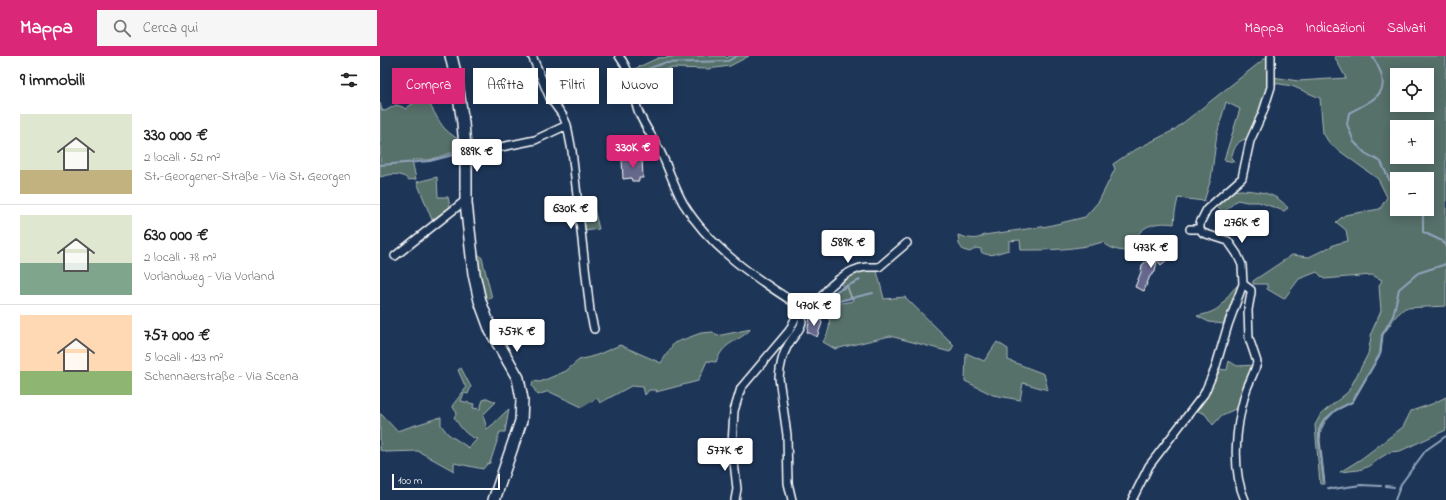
<!DOCTYPE html>
<html lang="it">
<meta charset="utf-8">
<style>
:root{--surface:#fff;--page:#f6f6f6;--text:#222;--muted:#767676;--line:#e0e0e0;--accent:#db2777}
body{margin:0;font-family:"Indie Flower",sans-serif;background:var(--page);color:var(--text);height:100vh;display:flex;flex-direction:column;font-size:15px;white-space:nowrap}
*{box-sizing:border-box;margin:0}
p{font-size:13px;color:var(--muted)}
.icon{flex:none;width:22px;height:22px;fill:none;stroke:currentColor;stroke-width:2;stroke-linecap:round;stroke-linejoin:round}
.map{position:relative;flex:1;overflow:hidden}
.side{display:flex;flex-direction:column;background:var(--surface);width:380px}
.side>*{flex:none}
.top-card{position:absolute;left:12px;top:12px;width:380px;height:36px;display:flex;gap:8px}
.fabs{position:absolute;left:1010px;top:12px;display:grid;gap:8px}
.fabs a{display:grid;place-items:center;width:44px;height:44px;border-radius:0px;background:var(--surface);box-shadow:0 2px 10px #0003;font-size:20px}
.scale{position:absolute;left:12px;bottom:10px;width:108px;box-sizing:border-box;padding-left:4px;border:2px solid #fff;border-top:0;font-size:11px;line-height:14px;white-space:nowrap;color:#fff;-webkit-text-stroke:3px #1d3557;paint-order:stroke}
.price{position:absolute;translate:-50% -34px;padding:0 9px;border-radius:4px;background:#fff;color:#222;font-size:13px;line-height:26px;filter:drop-shadow(0 1px 2px #0008)}
.price::after{content:'';position:absolute;left:50%;top:24px;width:12px;height:9px;margin-left:-6px;background:inherit;clip-path:polygon(0 0,100% 0,50% 100%)}
.price.on{background:var(--accent);color:#fff}
ul{padding:0;list-style:none}
li{display:flex;align-items:center;gap:12px;height:100px;padding:0 20px}
li+li{border-top:1px solid var(--line)}
li span{display:grid;place-items:center;flex:none;width:112px;height:80px;border-radius:0px;color:#555}
li>.icon{margin-inline-start:auto}
span .icon{width:48px;height:48px;fill:#fffc;stroke-width:1}
li b{font-size:17px}
h2{display:flex;justify-content:space-between;align-items:center;height:48px;padding:0 20px;font-size:17px}
.tag{padding:0 14px;border-radius:0px;background:var(--surface);box-shadow:0 2px 10px #0003;font-size:14px;line-height:36px}
.tag.on{background:var(--accent);color:#fff}
header{display:flex;align-items:center;gap:24px;box-sizing:border-box;height:56px;padding:0 20px;background:var(--accent);color:#fff}
header strong{font-size:19px}
nav{display:flex;gap:22px;margin-inline-start:auto;font-size:14px}
.search{width:280px;height:36px;background:var(--page);display:flex;align-items:center;gap:10px;box-sizing:border-box;padding:0 14px;border-radius:0px;color:var(--muted);font-size:15px}
main{display:flex;flex:1;min-height:0}
.map>svg:first-child{display:block}
.green{fill:#566f6b;stroke:#aab7b5;fill-rule:evenodd}
.lines{fill:none;stroke-linecap:round;stroke-linejoin:round}
.stream{stroke:#91a4bb;stroke-width:2}
.building{fill:#65678c;stroke:#fff}
.street-casing{stroke:#fff;stroke-width:10}
.secondary-casing{stroke:#fff;stroke-width:14}
.street{stroke:#1d3557;stroke-width:7}
.secondary{stroke:#1d3557;stroke-width:11}
</style>
<header>
<strong>Mappa</strong>
<div class="search"><svg class="icon" aria-label="search" viewBox="0 0 24 24"><circle cx="10" cy="10" r="6"/><path d="M15 15l6 6"/></svg>Cerca qui</div>
<nav><a>Mappa</a><a>Indicazioni</a><a>Salvati</a></nav>
</header>
<main>
<section class="side">
<h2>9 immobili<svg class="icon" aria-label="filters" viewBox="0 0 24 24"><path d="M4 7h16M4 17h16"/><circle cx="9" cy="7" r="2"/><circle cx="15" cy="17" r="2"/></svg></h2>
<ul>
<li><span style="background:linear-gradient(#dfe7d0 70%,#c2b280 0)"><svg class="icon" aria-label="home" viewBox="0 0 24 24"><path d="M3 11l9-7 9 7M6 9v11h12V9"/></svg></span><div><b>330 000 €</b><p>2 locali · 52 m²</p><p>St.-Georgener-Straße - Via St. Georgen</p></div></li>
<li><span style="background:linear-gradient(#dfe7d0 60%,#7fa58c 0)"><svg class="icon" aria-label="home" viewBox="0 0 24 24"><path d="M3 11l9-7 9 7M6 9v11h12V9"/></svg></span><div><b>630 000 €</b><p>2 locali · 78 m²</p><p>Vorlandweg - Via Vorland</p></div></li>
<li><span style="background:linear-gradient(#ffd9b3 70%,#8fb573 0)"><svg class="icon" aria-label="home" viewBox="0 0 24 24"><path d="M3 11l9-7 9 7M6 9v11h12V9"/></svg></span><div><b>757 000 €</b><p>5 locali · 123 m²</p><p>Schennaerstraße - Via Scena</p></div></li>
</ul>
</section>
<div class="map">
<svg width="1066" height="444" viewBox="0 0 1066 444">
<rect width="100%" height="100%" fill="#1d3557"/>
<filter id="ink" filterUnits="userSpaceOnUse"><feTurbulence type="fractalNoise" baseFrequency=".025" numOctaves="2"/><feDisplacementMap in="SourceGraphic" scale="8" xChannelSelector="R" yChannelSelector="G"/><feConvolveMatrix kernelMatrix="1 2 1 2 8 2 1 2 1" color-interpolation-filters="sRGB"/></filter>
<g filter="url(#ink)">
<path class="green" d="M313,0H345L347,2L349,0H369L350,10L328,13L294,12L275,14L256,25L252,14L278,2Z
M888,0L889,27L870,85L865,83C856,86 854,93 851,102L855,106L844,104L860,53L846,46L837,78L831,123L824,145L798,142L795,156L794,168C780,166 766,167 757,180C754,183 754,191 753,195C741,195 733,195 723,186C696,194 669,194 641,194L640,184L629,185V194C619,196 610,202 601,196V193L596,192L590,196L583,194L579,188L578,179C587,182 597,185 604,179L668,170L705,161L719,145L735,113L733,108L751,96L794,74Z
M954,0H1066V250L1025,252L1016,260L1003,279L1001,297L973,346L956,354L945,366L941,374L940,384L945,428H940L935,369L941,358L968,336L988,298L992,275L1001,255L999,230L1002,224L992,219L944,223L937,216L919,223L904,243L887,233V228H873V225L912,199L929,201L956,188L968,185L966,174L956,166L965,159L1000,153L1007,141L998,123L950,88L943,77L940,42L912,30L894,27L893,21L918,25L966,22ZM1017,19H1047V49H1017ZM1017,71H1047V101H1017ZM1017,123H1047V153H1017Z
M44,40C52,50 57,64 65,73C69,77 75,81 80,85L81,94L49,104H32L36,123L29,124C20,116 11,118 0,121V47L2,54L5,55L16,49L23,51L25,53Z
M57,121L58,141H68L70,151L52,164L37,126Z
M861,134C880,135 896,137 908,152L904,155L879,146H867L857,144L843,157L835,149L850,135Z
M214,153L219,173L205,175L203,156Z
M96,195L102,202L112,242L106,244L100,219Z
M484,215H497L504,243L525,241L574,289L570,296L510,280L455,293L443,286C451,272 452,264 444,250L473,245L467,229L463,231L459,226L472,219Z
M860,227L843,268L829,266L817,260C848,254 840,244 860,227Z
M467,231L471,242L445,248L458,235Z
M371,273C356,288 345,284 336,306L327,305L318,325L276,336L277,334H269L265,339L263,331L251,330L220,347L217,342L202,351L170,336H166L158,339L152,330L153,325L160,326L186,315L199,304L217,299L240,289L281,307L294,287L321,277L333,276L337,280Z
M617,286L628,293V304L664,318L668,334L643,327L640,344L613,339L585,325L586,297L604,305Z
M849,305L857,310L876,309L862,350L842,359L833,369L825,358L813,353L835,313L847,314Z
M81,312L91,331L88,338L84,337L81,345L94,348L93,352L100,353L103,344L107,342L116,346L103,359L107,373C116,367 121,359 129,353L125,376H120L110,407L107,408L103,413L74,407V415L38,395L6,396L0,394V358H1L17,375L61,361V369L68,378L89,392L97,383C86,380 80,371 74,361L77,357L72,350L86,332L78,314Z
M1066,341V374L1020,395L1010,396L1000,402L990,410L979,414L960,416L981,403L1023,371L1031,355L1052,348Z"/>
<g class="lines">
<path class="stream" d="M992,0C1015,35 999,41 969,57L967,68L974,86L985,97L1001,106L1013,132L1017,133
M259,16L284,7L348,5L357,0
M0,109L50,105L80,97
M1043,153V176L1062,185L1066,189
M442,249L493,237
M442,249L458,234L480,224
M944,427L939,385V374L943,365L956,354L972,346L1000,298L1002,279L1013,260L1019,233L1038,217L1066,208V207
M1006,430L1014,431
M948,432L953,433L981,429L1001,430
M1015,444L1021,428L1046,394L1066,380"/>
</g>
<path class="building" d="M262,102L263,122H259V125H252L251,122L243,123L242,104Z
M780,192L790,201L781,209L777,204L775,216L770,220L764,235L755,231L761,216L762,209L765,206L776,204L772,200Z
M430,262L441,264L442,267L437,281L427,276Z"/>
<g class="lines">
<defs>
<path id="street" d="M239,0C255,21 250,35 259,57C265,71 274,83 281,97C289,113 294,131 303,147C330,192 375,222 418,249C430,269 414,277 407,291C402,300 400,311 399,322L407,379L408,427L412,444
M187,69L192,95L210,255L214,273
M86,103L94,102L116,92L155,84L187,69L183,60L170,42L152,0
M820,173V167L827,153L862,122L870,85L883,56L891,31V0
M15,200L82,147H86
M863,228L871,234V237L868,254L869,282L877,306C875,317 868,327 865,338C856,370 851,413 865,444
M355,444L357,433L352,388L354,355L361,332L409,275L420,253L437,248C445,232 467,213 486,211C490,211 495,211 499,211L527,187
M752,444L769,410L824,338L835,313L848,269L863,228L862,209L857,198L848,185L823,177L820,173H810"/>
<path id="secondary" d="M71,0L76,21L83,67L86,103V147L94,218L100,245L111,275L138,322L142,343L141,365L114,444"/>
</defs>
<use href="#street" class="street-casing"/>
<use href="#secondary" class="secondary-casing"/>
<use href="#street" class="street"/>
<use href="#secondary" class="secondary"/>
</g>
</g>
</svg>
<div class="fabs">
<a><svg class="icon" aria-label="locate" viewBox="0 0 24 24"><circle cx="12" cy="12" r="6"/><path d="M12 2v4M12 18v4M2 12h4M18 12h4"/></svg></a>
<a>+</a>
<a>−</a>
</div>
<div class="scale">100 m</div>
<b class="price on" style="left:253px;top:113px">330K €</b>
<b class="price" style="left:97px;top:117px">889K €</b>
<b class="price" style="left:191px;top:174px">630K €</b>
<b class="price" style="left:862px;top:188px">276K €</b>
<b class="price" style="left:468px;top:208px">589K €</b>
<b class="price" style="left:771px;top:213px">473K €</b>
<b class="price" style="left:434px;top:271px">470K €</b>
<b class="price" style="left:137px;top:297px">757K €</b>
<b class="price" style="left:345px;top:416px">577K €</b>
<div class="top-card">
<a class="tag on">Compra</a>
<a class="tag">Affitta</a>
<a class="tag">Filtri</a>
<a class="tag">Nuovo</a>
</div>
</div>
</main>
